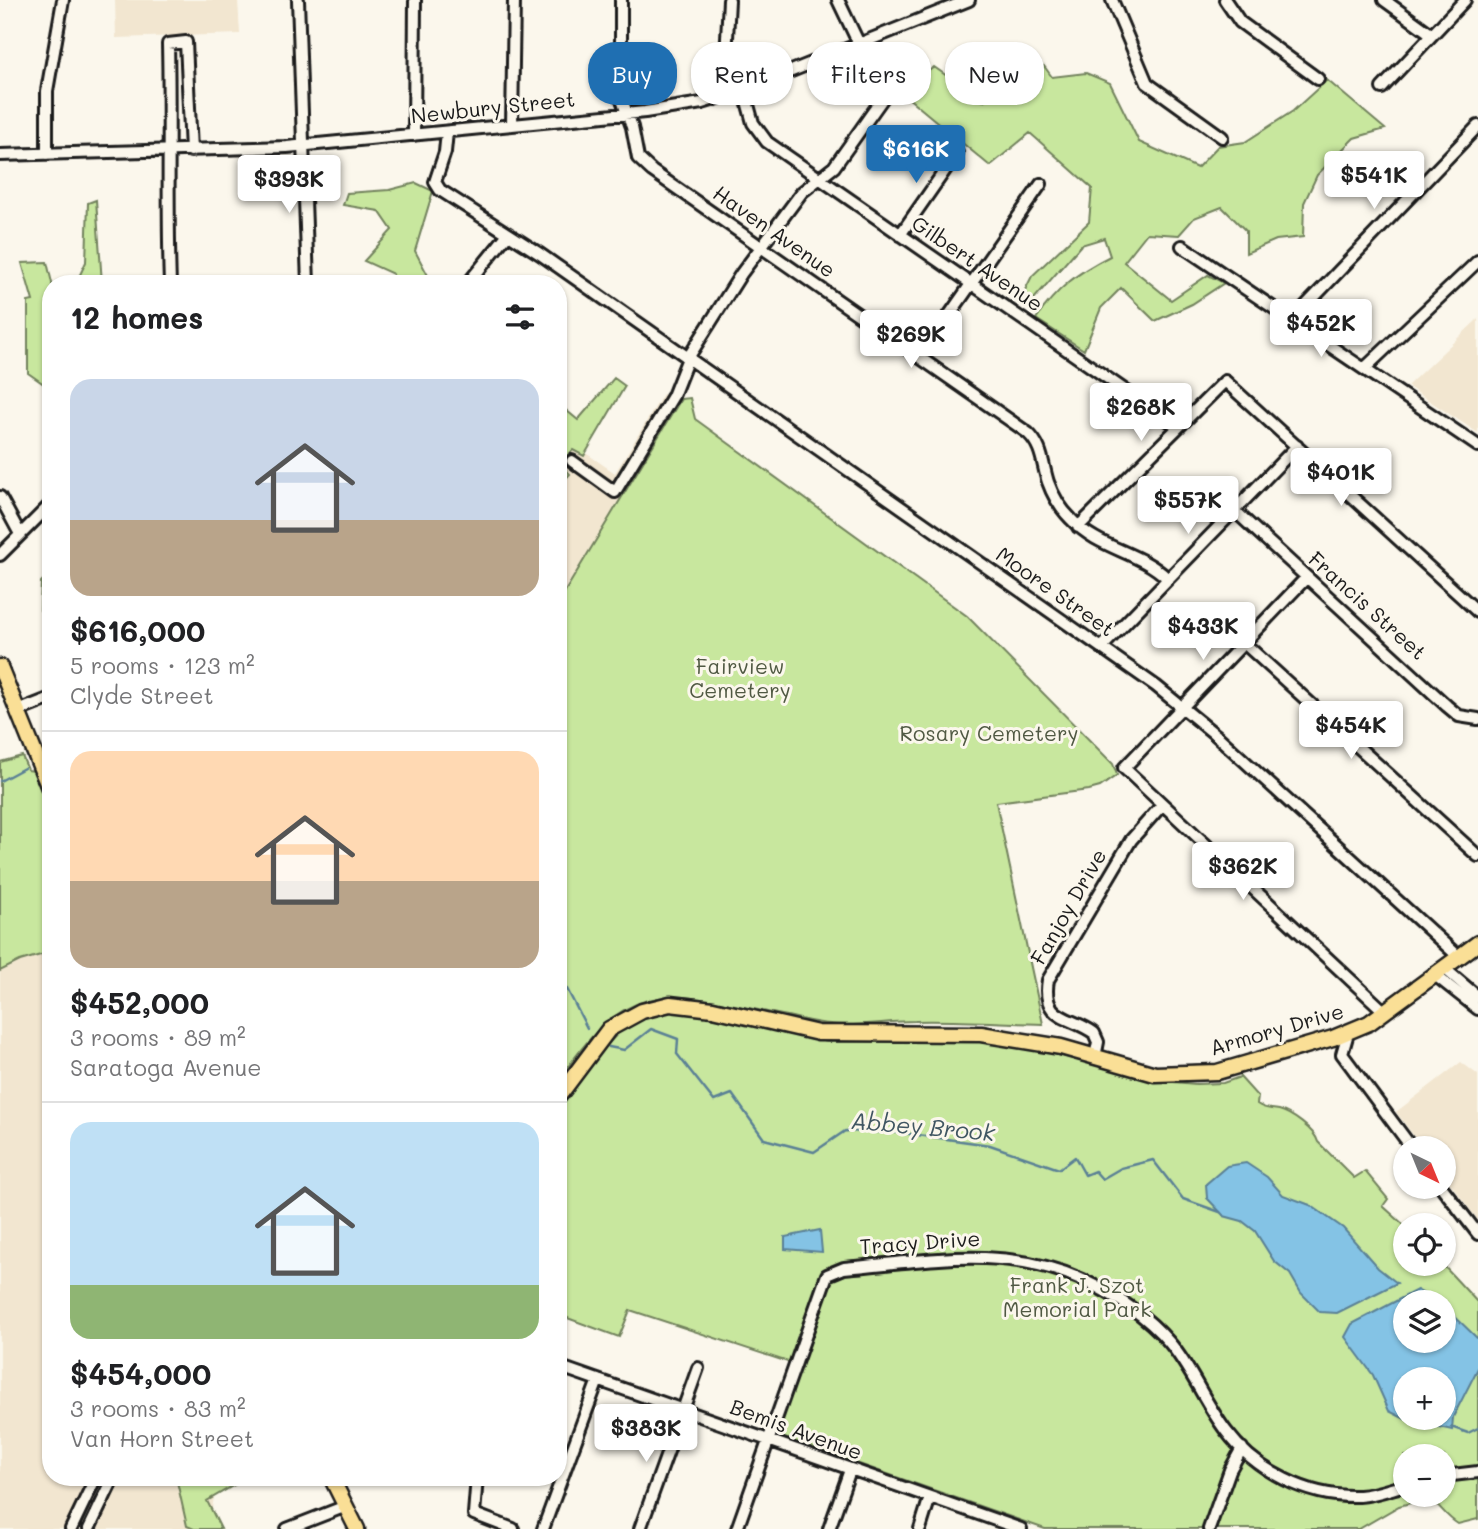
<!DOCTYPE html>
<meta charset="utf-8">
<style>
:root{--surface:#fff;--page:#f2f2f2;--text:#202124;--muted:#757577;--line:#e0e0e0;--accent:#1f6fb2}
body{margin:0;font-family:Mali,sans-serif;background:var(--page);color:var(--text);height:100vh;display:flex;flex-direction:column;font-size:26px;white-space:nowrap}
*{box-sizing:border-box;margin:0}
p{font-size:23px;color:var(--muted)}
.icon{flex:none;width:38px;height:38px;fill:none;stroke:currentColor;stroke-width:2;stroke-linecap:round;stroke-linejoin:round}
.map{position:relative;flex:1;overflow:hidden}
.panel{position:absolute;left:42px;top:275px;width:525px;height:1211px;display:flex;flex-direction:column;background:var(--surface);border-radius:28px;box-shadow:0 2px 5px #0004}
.panel>*{flex:none}
.guide{position:absolute;left:588px;top:42px;width:665px;height:63px;display:flex;gap:14px}
.needle{width:46px;rotate:137deg}
.tools{position:absolute;left:1393px;top:1136px;display:grid;gap:14px}
.tools a{display:grid;place-items:center;width:63px;height:63px;border-radius:50%;background:var(--surface);box-shadow:0 2px 5px #0004;font-size:35px}
.price{position:absolute;translate:-50% -60px;padding:0 16px;border-radius:7px;background:#fff;color:#222;font-size:23px;line-height:46px;filter:drop-shadow(0 2px 4px #0008)}
.price::after{content:'';position:absolute;left:50%;top:42px;width:21px;height:16px;margin-left:-10px;background:inherit;clip-path:polygon(0 0,100% 0,50% 100%)}
.price.active{background:var(--accent);color:#fff}
ul{padding:0;list-style:none}
li{display:grid;align-content:center;gap:14px;height:371px;padding:0 28px}
li+li{border-top:2px solid var(--line)}
li span{display:grid;place-items:center;height:217px;border-radius:21px;color:#555}
li>.icon{margin-inline-start:auto}
span .icon{width:126px;height:126px;fill:#fffc;stroke-width:1}
li b{font-size:30px}
h2{display:flex;justify-content:space-between;align-items:center;height:84px;padding:0 28px;font-size:30px}
.chip{padding:0 24px;border-radius:28px;background:var(--surface);box-shadow:0 2px 5px #0004;font-size:24px;line-height:63px}
.chip.active{background:var(--accent);color:#fff}
.map>svg:first-child{display:block}
.built{fill:#f2e6d0}
.green{fill:#c8e79e;stroke:#72825d;stroke-width:2;fill-rule:evenodd}
.water{fill:#84c3e5;stroke:#5a8095;stroke-width:2;fill-rule:evenodd}
.lines{fill:none;stroke-linecap:round;stroke-linejoin:round}
.stream{stroke:#5a8095;stroke-width:2.5}
.minor-casing{stroke:#1c1c1c;stroke-width:16}
.major-casing{stroke:#1c1c1c;stroke-width:19}
.minor{stroke:#fbf7ec;stroke-width:10}
.major{stroke:#fadf96;stroke-width:14}
.labels{text-anchor:middle;stroke-width:6;stroke-linejoin:round;paint-order:stroke}
.street-label{font-size:21px;fill:#1c1c1c;stroke:#fbf7ec}
.park-label{font-size:21px;fill:#505943;stroke:#fbf7ec}
.water-label{font-size:23px;font-style:italic;fill:#405662;stroke:#fbf7ec}
</style>
<div class="map">
<svg width="1478" height="1529" viewBox="0 0 1478 1529">
<rect width="100%" height="100%" fill="#fbf7ec"/>
<filter id="ink" filterUnits="userSpaceOnUse"><feTurbulence type="fractalNoise" baseFrequency=".0143" numOctaves="2"/><feDisplacementMap in="SourceGraphic" scale="14" xChannelSelector="R" yChannelSelector="G"/><feConvolveMatrix kernelMatrix="1 2 1 2 8 2 1 2 1" color-interpolation-filters="sRGB"/></filter>
<g filter="url(#ink)">
<path class="built" d="M115,0H238L240,34L116,38Z
M1478,319V433L1407,386Z
M663,394L678,404L558,603V434L615,473Z
M51,941V1477H218L208,1529H0V969Z
M1461,1062L1478,1075V1220L1444,1175V1148H1423L1396,1112Z"/>
<path class="green" d="M1044,66L1052,77L1086,73L1110,83L1139,142L1197,168L1218,146L1245,142L1293,111L1327,80L1385,129L1354,138L1317,175L1304,203L1303,237L1276,240L1246,253V231L1222,207L1194,218L1179,235L1147,233L1124,262L1171,300L1208,275L1224,283L1192,304L1155,321L1121,288L1101,308L1084,350L1036,319C1056,289 1078,272 1110,256L1104,238L1081,245L1027,307L1020,300L1032,276L1089,222L1092,188L1030,133L990,166L901,92L934,67L983,101L1005,87L1015,73Z
M416,183L433,191L415,251L432,283H391L393,274L364,261L392,230L379,211L343,205L347,193L389,190Z
M96,200L102,283H76L86,262L88,203Z
M47,262L52,283L51,389L28,373V302L33,301L22,263Z
M614,378L625,386L584,456L573,450L560,463L570,474L558,487V396L561,406L578,420Z
M690,398L695,419L967,616L1113,764L1117,775L1100,787L1089,790L996,802L1043,1024C1001,1023 958,1020 915,1021C887,1021 858,1027 830,1024C814,1023 798,1018 782,1015C670,992 629,972 558,1082V603L681,399Z
M51,573V626L40,610L41,582Z
M22,756L28,770L34,771L51,818V952L20,961L0,971V762Z
M681,1010L827,1042L967,1040L1044,1051L1151,1080L1196,1084L1223,1083L1240,1077L1258,1097L1257,1104C1266,1110 1269,1108 1279,1110C1291,1113 1315,1130 1318,1142L1354,1178L1365,1171L1388,1199L1383,1206L1405,1226V1264H1442L1478,1303V1519L1458,1524C1445,1516 1441,1506 1429,1498L1399,1506L1359,1529H1045L773,1434L797,1365L630,1310L619,1337L562,1316L558,1323V1110L594,1059L621,1030L654,1014ZM1405,1302H1444V1340H1405ZM1405,1379H1444V1418H1405ZM1405,1456H1444V1494H1405Z
M176,1477H248L207,1501L221,1529H194L187,1526Z"/>
<path class="water" d="M1246,1163L1267,1177L1283,1195L1310,1205L1343,1228L1378,1268L1397,1283L1337,1313L1320,1312L1301,1293L1290,1274L1274,1261L1255,1231L1242,1221L1224,1216L1207,1198L1206,1184L1227,1166Z
M820,1230L822,1252L785,1249V1237Z
M1417,1290L1438,1302H1405V1340H1444V1306L1478,1339V1368L1453,1417L1452,1430L1405,1419L1389,1411L1373,1375L1345,1337L1352,1324ZM1405,1379H1444V1418H1405Z"/>
<g class="lines">
<path class="stream" d="M50,754L51,753
M0,781L24,768
M558,992L567,989L587,1028
M609,1047L624,1050L651,1029L678,1039L677,1054L714,1101L732,1094L764,1139L814,1152L845,1131L903,1133L990,1145L1059,1169L1075,1157L1085,1175L1095,1171L1102,1179L1121,1168L1153,1160L1183,1199L1220,1212
M1451,1427L1468,1433L1478,1428"/>
<defs>
<path id="minor" d="M298,0L308,284
M621,0V97L632,127L638,158L652,171L1028,433C1043,447 1042,464 1048,482C1053,496 1061,509 1071,519C1098,549 1139,551 1167,578
M838,0L859,44
M1112,0L1147,83L1222,137
M1225,0L1240,22L1318,79
M1384,0L1431,34
M1382,88L1465,0
M744,90L753,123L767,142L1178,427
M724,96L729,0
M512,125L514,0
M447,132L445,152L435,182L440,190L540,254L1156,686L1217,736L1459,957
M414,135L415,0
M47,154V91L63,0
M0,155L287,147L645,112L702,103L744,90L969,0
M900,235L957,153
M1182,246L1478,446
M469,282L508,234
M170,284C167,203 170,124 168,44L186,42L191,151
M1293,319L1478,126
M920,357L1041,184
M1365,368L1478,261
M572,461L615,492L673,396L688,358L741,274L802,192L834,167L885,95
M0,497L20,534
M1235,511L1447,706L1459,716L1478,719
M1078,527L1225,381L1478,612
M0,555L51,504
M1306,578L1124,768L1385,1012
M1244,643L1478,856
M1102,647L1297,446
M18,711L51,698
M1444,968L1478,997
M1435,975L1478,1009
M1348,1033L1342,1054L1412,1148
M1095,1057L1098,1042L1094,1033C1071,1016 1041,1021 1048,980L1131,840L1162,805
M1441,1186L1478,1234
M558,1366L1021,1529
M1444,1476L1478,1472
M477,1477L474,1514L513,1529
M71,1529L96,1477
M89,1529L114,1477
M287,1529L346,1506
M543,1529L598,1380
M640,1529L698,1368
M737,1529L827,1275L844,1268C927,1261 1004,1244 1083,1280C1115,1295 1146,1315 1169,1342C1192,1369 1204,1402 1226,1431C1256,1471 1308,1498 1359,1496C1375,1495 1390,1489 1405,1485
M829,1529L850,1470
M920,1529L930,1497
M1209,1529L1230,1470L1242,1448"/>
<path id="major" d="M0,667L51,793
M558,1097L609,1029L642,1011L670,1004L713,1009L818,1033L981,1034L1061,1047L1155,1074L1217,1072L1333,1038L1369,1023L1478,943
M331,1477L357,1529"/>
</defs>
<use href="#minor" class="minor-casing"/>
<use href="#major" class="major-casing"/>
<use href="#minor" class="minor"/>
<use href="#major" class="major"/>
</g>
</g>
<g class="labels">
<g class="street-label">
<text transform="translate(493 108) rotate(-6)" y="7">Newbury Street</text>
<text transform="translate(774 232) rotate(35)" y="7">Haven Avenue</text>
<text transform="translate(977 264) rotate(34)" y="7">Gilbert Avenue</text>
<text transform="translate(1055 592) rotate(35)" y="7">Moore Street</text>
<text transform="translate(1367 606) rotate(42)" y="7">Francis Street</text>
<text transform="translate(1069 907) rotate(-60)" y="7">Fanjoy Drive</text>
<text transform="translate(1277 1030) rotate(-16)" y="7">Armory Drive</text>
<text transform="translate(920 1243) rotate(-4)" y="7">Tracy Drive</text>
<text transform="translate(796 1430) rotate(20)" y="7">Bemis Avenue</text>
</g>
<g class="park-label">
<text x="740" y="674">Fairview<tspan x="740" dy="24">Cemetery</tspan></text>
<text x="989" y="741">Rosary Cemetery</text>
<text x="1077" y="1293">Frank J. Szot<tspan x="1077" dy="24">Memorial Park</tspan></text>
</g>
<g class="water-label">
<text transform="translate(923 1127) rotate(5)" y="8">Abbey Brook</text>
</g>
</g>
</svg>
<div class="tools">
<a><svg class="needle" viewBox="-14 -14 28 28"><path d="M0-13l5 13h-10z" fill="#e53935"/><path d="M0 13l5-13h-10z" fill="#757577"/></svg></a>
<a><svg class="icon" aria-label="locate" viewBox="0 0 24 24"><circle cx="12" cy="12" r="6"/><path d="M12 2v4M12 18v4M2 12h4M18 12h4"/></svg></a>
<a><svg class="icon" aria-label="layers" viewBox="0 0 24 24"><path d="M12 4l9 5-9 5-9-5zM3 14l9 5 9-5"/></svg></a>
<a>+</a>
<a>−</a>
</div>
<b class="price active" style="left:916px;top:185px">$616K</b>
<b class="price" style="left:1374px;top:211px">$541K</b>
<b class="price" style="left:289px;top:215px">$393K</b>
<b class="price" style="left:1321px;top:359px">$452K</b>
<b class="price" style="left:911px;top:370px">$269K</b>
<b class="price" style="left:1141px;top:443px">$268K</b>
<b class="price" style="left:1341px;top:508px">$401K</b>
<b class="price" style="left:1188px;top:536px">$557K</b>
<b class="price" style="left:1203px;top:662px">$433K</b>
<b class="price" style="left:1351px;top:761px">$454K</b>
<b class="price" style="left:1243px;top:902px">$362K</b>
<b class="price" style="left:646px;top:1464px">$383K</b>
<div class="guide">
<a class="chip active">Buy</a>
<a class="chip">Rent</a>
<a class="chip">Filters</a>
<a class="chip">New</a>
</div>
<section class="panel">
<h2>12 homes<svg class="icon" aria-label="filters" viewBox="0 0 24 24"><path d="M4 7h16M4 17h16"/><circle cx="9" cy="7" r="2"/><circle cx="15" cy="17" r="2"/></svg></h2>
<ul>
<li><span style="background:linear-gradient(#c9d6e8 65%,#b9a48a 0)"><svg class="icon" aria-label="home" viewBox="0 0 24 24"><path d="M3 11l9-7 9 7M6 9v11h12V9"/></svg></span><div><b>$616,000</b><p>5 rooms · 123 m²</p><p>Clyde Street</p></div></li>
<li><span style="background:linear-gradient(#ffd9b3 60%,#b9a48a 0)"><svg class="icon" aria-label="home" viewBox="0 0 24 24"><path d="M3 11l9-7 9 7M6 9v11h12V9"/></svg></span><div><b>$452,000</b><p>3 rooms · 89 m²</p><p>Saratoga Avenue</p></div></li>
<li><span style="background:linear-gradient(#bfe0f5 75%,#8fb573 0)"><svg class="icon" aria-label="home" viewBox="0 0 24 24"><path d="M3 11l9-7 9 7M6 9v11h12V9"/></svg></span><div><b>$454,000</b><p>3 rooms · 83 m²</p><p>Van Horn Street</p></div></li>
</ul>
</section>
</div>
